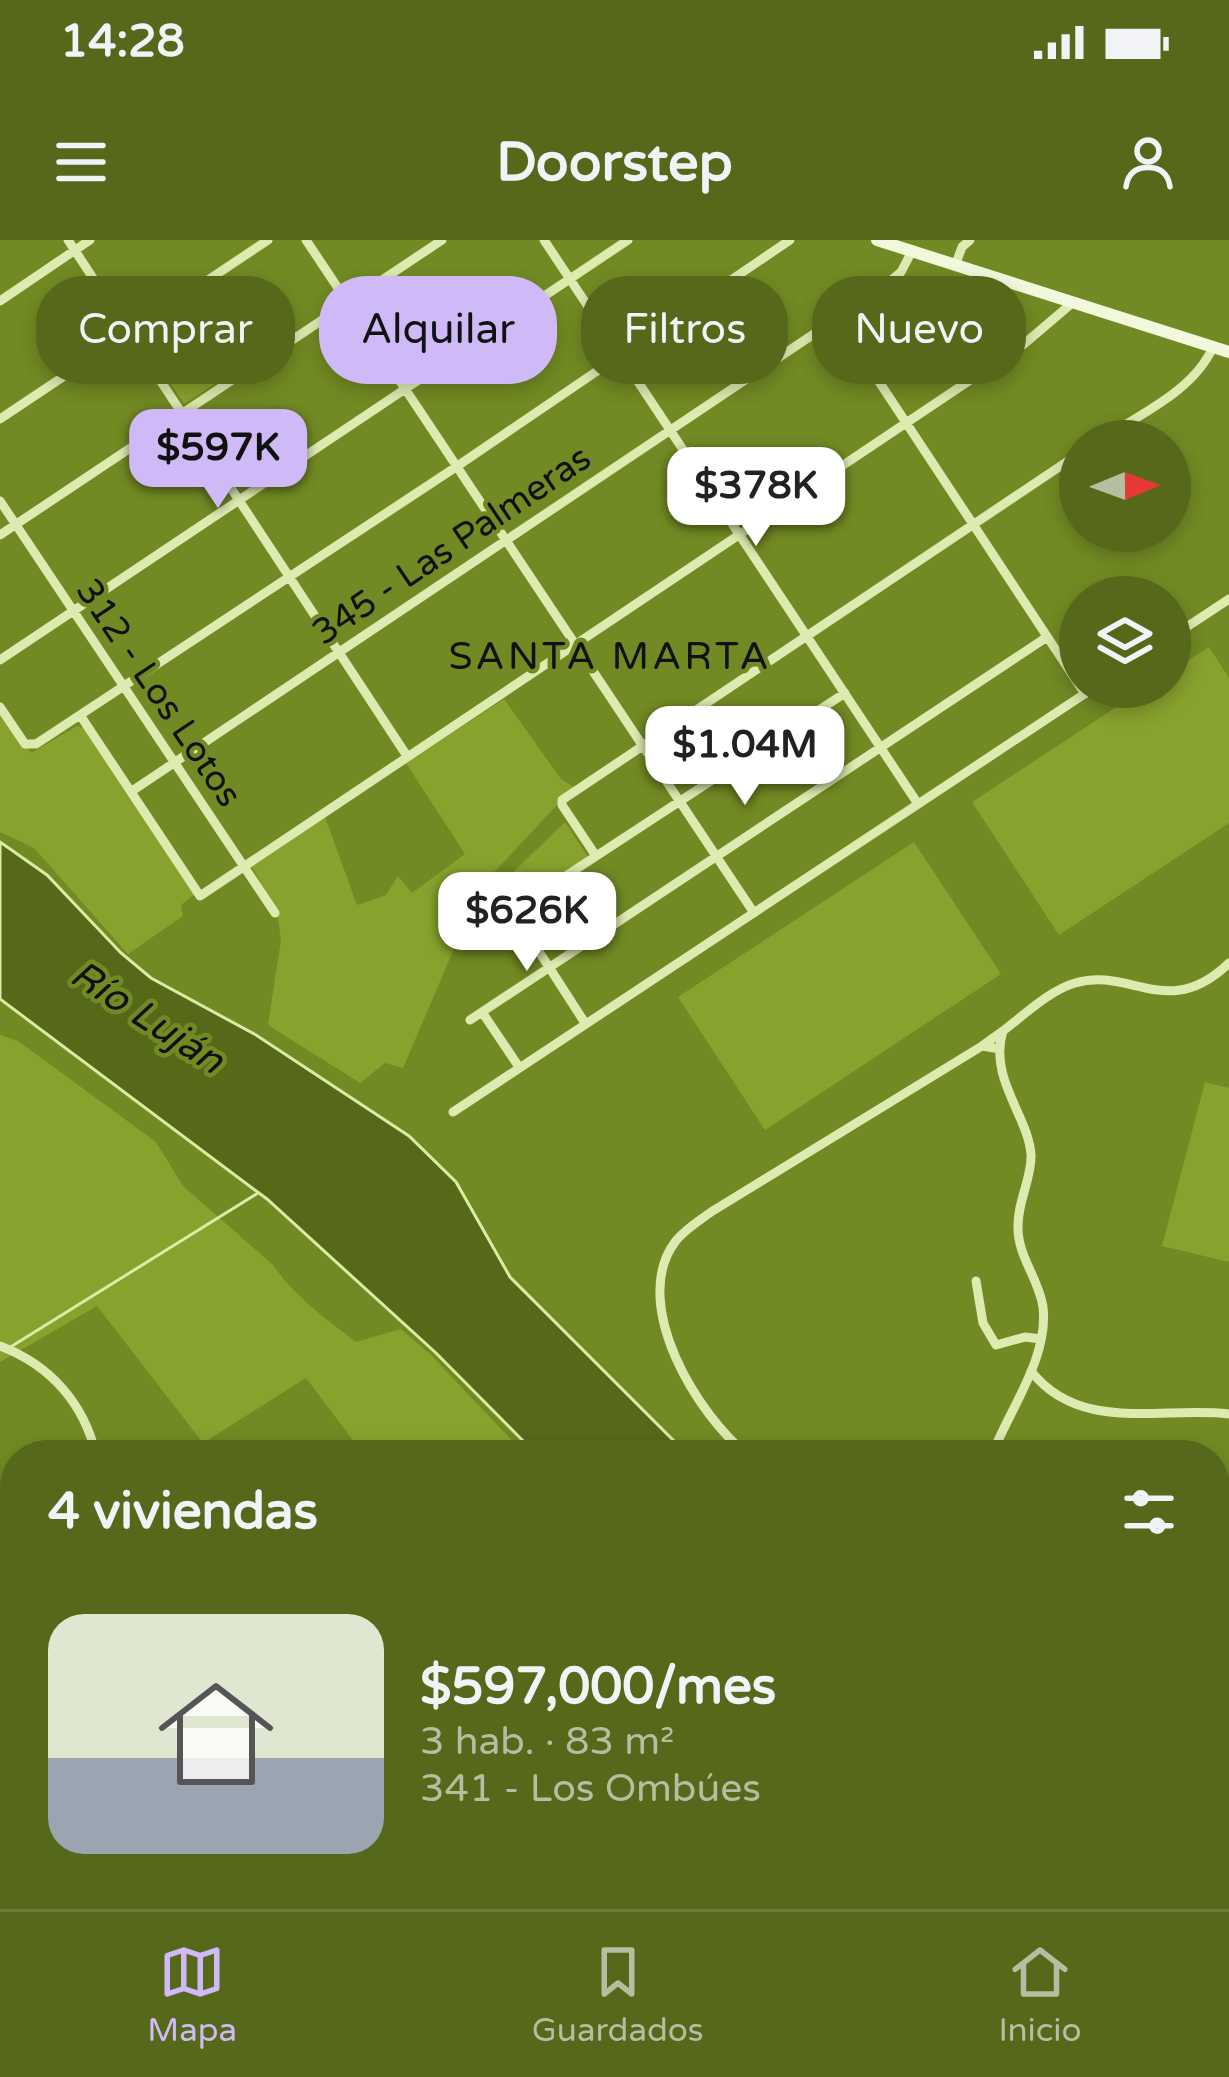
<!DOCTYPE html>
<html lang="es">
<meta charset="utf-8">
<style>
:root{--surface:#56681a;--page:#5f7027;--text:#f1f3f6;--muted:#b6bea2;--line:#6c7b39;--accent:#cfb9f6}
body{margin:0;font-family:"Varela Round",sans-serif;background:var(--page);color:var(--text);height:100vh;display:flex;flex-direction:column;font-size:45px;white-space:nowrap}
*{box-sizing:border-box;margin:0}
p{font-size:39px;color:var(--muted)}
.icon{flex:none;width:66px;height:66px;fill:none;stroke:currentColor;stroke-width:2;stroke-linecap:round;stroke-linejoin:round}
.map{position:relative;flex:1;overflow:hidden}
.panel{position:absolute;left:0px;top:1200px;width:1230px;height:471px;display:flex;flex-direction:column;background:var(--surface);border-radius:48px 48px 0 0;box-shadow:0 6px 18px #0003}
.panel>*{flex:none}
.banner{position:absolute;left:36px;top:36px;width:1158px;height:108px;display:flex;gap:24px}
.needle{width:78px;rotate:89deg}
.tools{position:absolute;left:1059px;top:180px;display:grid;gap:24px}
.tools a{display:grid;place-items:center;width:132px;height:132px;border-radius:50%;background:var(--surface);box-shadow:0 6px 18px #0003;font-size:60px}
.price{position:absolute;translate:-50% -102px;padding:0 27px;border-radius:24px;background:#fff;color:#222;font-size:39px;line-height:78px;filter:drop-shadow(0 3px 6px #0008)}
.price::after{content:'';position:absolute;left:50%;top:72px;width:36px;height:27px;margin-left:-18px;background:inherit;clip-path:polygon(0 0,100% 0,50% 100%)}
.price.selected{background:var(--accent);color:#111}
ul{padding:0;list-style:none}
li{display:flex;align-items:center;gap:36px;height:300px;padding:0 48px}
li+li{border-top:3px solid var(--line)}
li span{display:grid;place-items:center;flex:none;width:336px;height:240px;border-radius:36px;color:#555}
li>.icon{margin-inline-start:auto}
span .icon{width:144px;height:144px;fill:#fffc;stroke-width:1}
li b{font-size:51px}
h2{display:flex;justify-content:space-between;align-items:center;height:144px;padding:0 48px;font-size:51px}
.chip{padding:0 42px;border-radius:48px;background:var(--surface);box-shadow:0 6px 18px #0003;font-size:42px;line-height:108px}
.chip.selected{background:var(--accent);color:#111}
.status{display:flex;justify-content:space-between;align-items:center;height:84px;padding:0 60px;background:var(--surface);direction:ltr}
.status svg{height:33px;fill:currentColor}
header{display:flex;justify-content:space-between;align-items:center;height:156px;padding:0 48px;background:var(--surface);font-size:54px;font-weight:800}
.tabs{display:flex;justify-content:space-around;align-items:center;height:168px;border-top:3px solid var(--line);background:var(--surface);font-size:33px;color:var(--muted)}
.tabs a{display:grid;justify-items:center;gap:6px}
.tabs .selected{color:var(--accent)}
.map>svg:first-child{display:block}
.green{fill:#88a22e}
.water{fill:#566919;stroke:#dceba4;stroke-width:3}
.lines{fill:none;stroke-linecap:round;stroke-linejoin:round}
.stream{stroke:#dceba4;stroke-width:3}
.minor{stroke:#ddeab0;stroke-width:9}
.secondary{stroke:#f1f8db;stroke-width:12}
.labels{text-anchor:middle;stroke-width:9;stroke-linejoin:round;paint-order:stroke}
.street-label{font-size:36px;fill:#111;stroke:#728a23}
.neighbourhood-label{font-size:39px;letter-spacing:3px;fill:#111;stroke:#728a23}
.water-label{font-size:39px;font-style:italic;fill:#111;stroke:#728a23}
</style>
<div class="status"><b>14:28</b><svg viewBox="0 0 49 12"><path d="M0 12V9h3v3zM5 12V6h3v6zM10 12V3h3v9zM15 12V0h3v12zM26 1h20v11H26zM47 4h2v5h-2z"/></svg></div>
<header><svg class="icon" aria-label="menu" viewBox="0 0 24 24"><path d="M4 6h16M4 12h16M4 18h16"/></svg>Doorstep<svg class="icon" aria-label="person" viewBox="0 0 24 24"><circle cx="12" cy="8" r="4"/><path d="M4 21q1-7 8-7t8 7"/></svg></header>
<div class="map">
<svg width="1229" height="1669" viewBox="0 0 1229 1669">
<rect width="100%" height="100%" fill="#728a23"/>
<path class="green" d="M198,52L245,124L184,164L137,92Z
M1209,407L1229,438V583L1059,695L972,562L1147,447H1170V432Z
M504,459L561,539L574,547L481,646L403,828L385,823L360,843L268,785L281,700L277,671L252,627L325,577L357,665L386,655L398,636L412,653L465,614L406,523Z
M0,473L31,513L77,486L85,488L195,654L181,665L183,676L128,714L34,608L0,592Z
M565,582L588,617L513,667L499,646Z
M914,602L1001,734L765,890L678,757Z
M0,795L18,801L156,902L183,946L273,1025C294,1056 326,1079 356,1102L401,1089L432,1116L526,1215H364L306,1138L203,1203L97,1066L0,1122Z
M1205,842L1229,848V1022L1162,1006Z
M667,1656H939L949,1669H671Z"/>
<path class="water" d="M0,602L47,635L121,713L151,738L256,795L409,896L456,942L510,1037L688,1215H537L436,1113L267,959L0,759Z
M947,1656H1108L1115,1669H956Z"/>
<g class="lines">
<path class="stream" d="M12,1106L258,953"/>
<path class="minor" d="M68,0L407,516
M306,0L754,673
M544,0L918,564
M955,26L962,7L970,0
M0,61L90,0
M837,78L1085,454
M0,179L268,0
M1099,201C1138,175 1193,152 1213,107
M0,261L275,673
M0,295L442,0
M1170,398L1229,359
M0,420L628,0
M0,467L25,504H36L456,227L790,0
M80,475L200,656L1024,104L1071,64
M132,551L881,49L901,32L911,13
M596,616L562,565V560L1080,213
M482,772L519,827
M470,780L1047,397
M585,783L518,679L520,666L845,453
M1003,791C1024,775 1050,750 1075,743C1130,726 1168,782 1229,723
M982,806L1003,791C988,838 1029,877 1031,915C1032,938 1017,962 1018,988C1018,1017 1039,1039 1043,1067C1049,1118 1009,1170 992,1215
M453,872L1095,447
M976,1041L983,1083L996,1105L1025,1097L1041,1099
M0,1106C50,1125 84,1163 96,1215
M1031,1131C1080,1194 1162,1166 1229,1174
M171,1215L180,1210
M748,1215C698,1176 629,1064 675,1002C684,990 699,981 711,972L982,806L1000,809
M0,1317L15,1308
M0,1454L12,1469
M100,1656L108,1669
M111,1656L119,1669
M594,1656L600,1669
M1202,1664L1217,1665L1229,1660
M167,1669L189,1656
M390,1669L411,1656"/>
<path class="secondary" d="M877,0L1229,112"/>
</g>
<g class="labels">
<g class="street-label">
<text transform="translate(451 304) rotate(-34)" y="13">345 - Las Palmeras</text>
<text transform="translate(160 452) rotate(56)" y="13">312 - Los Lotos</text>
</g>
<g class="neighbourhood-label">
<text x="610" y="429">SANTA MARTA</text>
</g>
<g class="water-label">
<text transform="translate(148 776) rotate(33)" y="14">Río Luján</text>
</g>
</g>
</svg>
<div class="tools">
<a><svg class="needle" viewBox="-14 -14 28 28"><path d="M0-13l5 13h-10z" fill="#e53935"/><path d="M0 13l5-13h-10z" fill="#b6bea2"/></svg></a>
<a><svg class="icon" aria-label="layers" viewBox="0 0 24 24"><path d="M12 4l9 5-9 5-9-5zM3 14l9 5 9-5"/></svg></a>
</div>
<b class="price selected" style="left:218px;top:271px">$597K</b>
<b class="price" style="left:756px;top:309px">$378K</b>
<b class="price" style="left:745px;top:568px">$1.04M</b>
<b class="price" style="left:527px;top:734px">$626K</b>
<div class="banner">
<a class="chip">Comprar</a>
<a class="chip selected">Alquilar</a>
<a class="chip">Filtros</a>
<a class="chip">Nuevo</a>
</div>
<section class="panel">
<h2>4 viviendas<svg class="icon" aria-label="filters" viewBox="0 0 24 24"><path d="M4 7h16M4 17h16"/><circle cx="9" cy="7" r="2"/><circle cx="15" cy="17" r="2"/></svg></h2>
<ul>
<li><span style="background:linear-gradient(#dfe7d0 60%,#9aa5b1 0)"><svg class="icon" aria-label="home" viewBox="0 0 24 24"><path d="M3 11l9-7 9 7M6 9v11h12V9"/></svg></span><div><b>$597,000/mes</b><p>3 hab. · 83 m²</p><p>341 - Los Ombúes</p></div></li>
</ul>
</section>
</div>
<nav class="tabs">
<a class="selected"><svg class="icon" aria-label="map" viewBox="0 0 24 24"><path d="M3 6l6-2 6 2 6-2v14l-6 2-6-2-6 2zM9 4v14M15 6v14"/></svg>Mapa</a>
<a><svg class="icon" aria-label="saved" viewBox="0 0 24 24"><path d="M7 4h10v16l-5-4-5 4z"/></svg>Guardados</a>
<a><svg class="icon" aria-label="home" viewBox="0 0 24 24"><path d="M3 11l9-7 9 7M6 9v11h12V9"/></svg>Inicio</a>
</nav>
